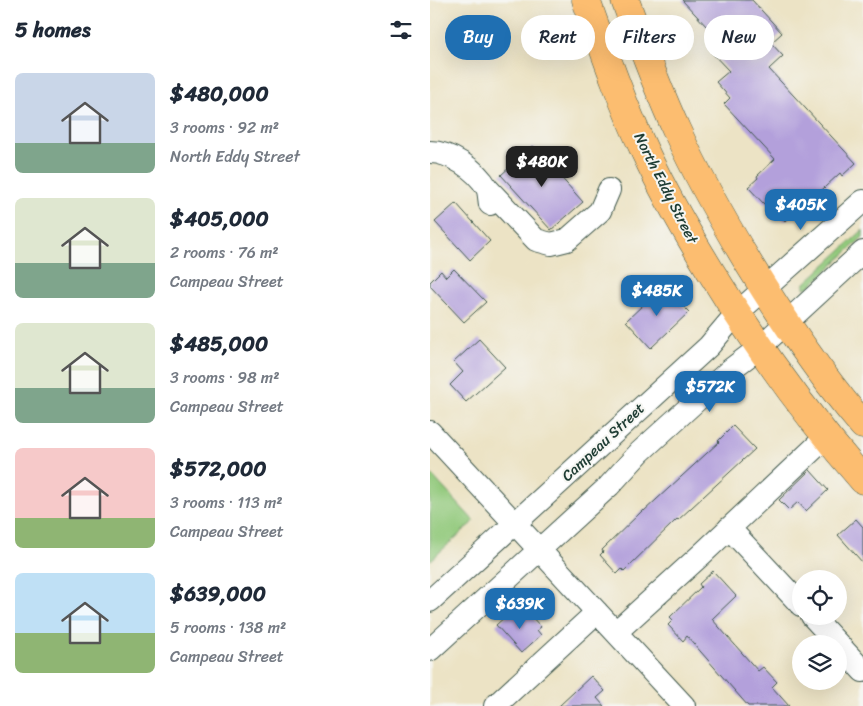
<!DOCTYPE html>
<meta charset="utf-8">
<style>
:root{--surface:#fff;--page:#f6f6f7;--text:#1f2937;--muted:#747a83;--accent:#1f6fb2}
body{margin:0;font-family:Sriracha,sans-serif;background:var(--page);color:var(--text);height:100vh;display:flex;flex-direction:column;font-size:19px;white-space:nowrap}
*{box-sizing:border-box;margin:0}
p{font-size:16px;color:var(--muted)}
.icon{flex:none;width:28px;height:28px;fill:none;stroke:currentColor;stroke-width:2;stroke-linecap:round;stroke-linejoin:round}
.map{position:relative;flex:1;overflow:hidden}
.drawer{display:flex;flex-direction:column;background:var(--surface);width:430px}
.drawer>*{flex:none}
.guide{position:absolute;left:15px;top:15px;width:342px;height:45px;display:flex;gap:10px}
.tools{position:absolute;left:362px;top:570px;display:grid;gap:10px}
.tools a{display:grid;place-items:center;width:55px;height:55px;border-radius:50%;background:var(--surface);box-shadow:0 5px 20px #0002;font-size:25px}
.price{position:absolute;translate:-50% -42px;padding:0 11px;border-radius:10px;background:var(--accent);color:#fff;font-size:16px;line-height:32px;filter:drop-shadow(0 1px 2px #0008)}
.price::after{content:'';position:absolute;left:50%;top:30px;width:15px;height:11px;margin-left:-8px;background:inherit;clip-path:polygon(0 0,100% 0,50% 100%)}
.price.selected{background:#222;color:#fff}
ul{padding:0;list-style:none}
li{display:flex;align-items:center;gap:15px;height:125px;padding:0 15px}
li span{display:grid;place-items:center;flex:none;width:140px;height:100px;border-radius:8px;color:#555}
li>.icon{margin-inline-start:auto}
span .icon{width:60px;height:60px;fill:#fffc;stroke-width:1}
li b{font-size:21px}
h2{display:flex;justify-content:space-between;align-items:center;height:60px;padding:0 15px;font-size:21px}
.tag{padding:0 18px;border-radius:22px;background:var(--surface);box-shadow:0 5px 20px #0002;font-size:18px;line-height:45px}
.tag.selected{background:var(--accent);color:#fff}
main{display:flex;flex:1;min-height:0}
.map>svg:first-child{display:block}
.green{fill:#92c97b;stroke:#588358}
.building{fill:#b3a0db}
.lines{fill:none;stroke-linecap:round;stroke-linejoin:round}
.minor-casing{stroke:#3e564a;stroke-width:24}
.major-casing{stroke:#3e564a;stroke-width:29}
.minor{stroke:#fff;stroke-width:22}
.major{stroke:#fcbd6f;stroke-width:28}
.labels{text-anchor:middle;stroke-width:4;stroke-linejoin:round;paint-order:stroke}
.street-label{font-size:15px;fill:#1f3d34;stroke:#f6f6f2}
</style>
<main>
<section class="drawer">
<h2>5 homes<svg class="icon" aria-label="filters" viewBox="0 0 24 24"><path d="M4 7h16M4 17h16"/><circle cx="9" cy="7" r="2"/><circle cx="15" cy="17" r="2"/></svg></h2>
<ul>
<li><span style="background:linear-gradient(#c9d6e8 70%,#7fa58c 0)"><svg class="icon" aria-label="home" viewBox="0 0 24 24"><path d="M3 11l9-7 9 7M6 9v11h12V9"/></svg></span><div><b>$480,000</b><p>3 rooms · 92 m²</p><p>North Eddy Street</p></div></li>
<li><span style="background:linear-gradient(#dfe7d0 65%,#7fa58c 0)"><svg class="icon" aria-label="home" viewBox="0 0 24 24"><path d="M3 11l9-7 9 7M6 9v11h12V9"/></svg></span><div><b>$405,000</b><p>2 rooms · 76 m²</p><p>Campeau Street</p></div></li>
<li><span style="background:linear-gradient(#dfe7d0 65%,#7fa58c 0)"><svg class="icon" aria-label="home" viewBox="0 0 24 24"><path d="M3 11l9-7 9 7M6 9v11h12V9"/></svg></span><div><b>$485,000</b><p>3 rooms · 98 m²</p><p>Campeau Street</p></div></li>
<li><span style="background:linear-gradient(#f6c9c9 70%,#8fb573 0)"><svg class="icon" aria-label="home" viewBox="0 0 24 24"><path d="M3 11l9-7 9 7M6 9v11h12V9"/></svg></span><div><b>$572,000</b><p>3 rooms · 113 m²</p><p>Campeau Street</p></div></li>
<li><span style="background:linear-gradient(#bfe0f5 60%,#8fb573 0)"><svg class="icon" aria-label="home" viewBox="0 0 24 24"><path d="M3 11l9-7 9 7M6 9v11h12V9"/></svg></span><div><b>$639,000</b><p>5 rooms · 138 m²</p><p>Campeau Street</p></div></li>
</ul>
</section>
<div class="map">
<svg width="433" height="706" viewBox="0 0 433 706">
<rect width="100%" height="100%" fill="#f6f6f2"/>
<filter id="ink" filterUnits="userSpaceOnUse"><feTurbulence type="fractalNoise" baseFrequency=".02" numOctaves="2"/><feDisplacementMap in="SourceGraphic" scale="10" xChannelSelector="R" yChannelSelector="G"/><feConvolveMatrix kernelMatrix="1 2 1 2 8 2 1 2 1" color-interpolation-filters="sRGB"/></filter>
<filter id="wash" filterUnits="userSpaceOnUse"><feTurbulence type="fractalNoise" baseFrequency=".0096" numOctaves="4" result="noise"/><feDisplacementMap in="SourceGraphic" scale="20" xChannelSelector="R" yChannelSelector="G"/><feGaussianBlur stdDeviation="1.12" result="paint"/><feColorMatrix in="noise" values="0 0 0 0 0 0 0 0 0 0 0 0 0 0 0 0 0 1.4 0 .05"/><feComposite in="paint" operator="in"/></filter>
<g filter="url(#wash)">
<rect width="100%" height="100%" fill="#ece3c5"/>
<path class="green" d="M433,230V237L379,287L374,288V284Z
M0,473L44,521L0,561Z"/>
<g id="blocks">
<path class="building" d="M252,0H322L352,33L341,43L353,56L339,69L426,163L412,176L410,173L364,216L362,214L355,221L337,202L334,204L318,187L328,178L327,176L345,159L294,104L300,98L286,82L299,71L281,52L291,42Z
M103,146L153,202L121,230L71,175Z
M26,203L60,241L40,260L5,222Z
M24,269L56,302L34,322L0,286V282L11,271L16,277Z
M233,286L259,312L221,348L196,321Z
M49,339L75,367L36,402L20,385L33,372L24,362Z
M303,426L325,449L248,520L247,519L194,571L192,569L187,574L170,555L173,552L172,550L213,510L214,511L289,442L288,441Z
M380,470L398,490L376,511L368,502L359,510L349,500Z
M426,519L433,527V563L408,535Z
M283,571L306,596L282,619L328,671L333,667L347,682L342,687L359,706H318L257,636L253,641L238,625L243,620L240,617L271,587L269,584Z
M86,607L96,619L100,615L111,627L107,630L111,635L91,653L66,625Z
M161,676L175,691L167,698L174,706H129Z"/>
</g>
</g>
<g filter="url(#ink)">
<use href="#blocks" fill-opacity="0" stroke="#3e564a" stroke-width="1"/>
<g class="lines">
<defs>
<path id="minor" d="M0,152C20,152 47,170 57,188C59,192 59,199 60,204
M57,188L106,240L121,244L137,240L170,211L179,190
M0,432L254,706
M299,528L371,605
M0,601L279,346L306,314L433,201
M382,616L408,644
M186,632L272,554L395,438
M409,645L433,671
M0,650L179,486L210,452L300,370L329,348L433,252
M65,706L167,612"/>
<path id="major" d="M156,0C174,51 192,103 215,152C234,193 257,233 281,272C327,347 375,414 433,480
M195,0C211,44 227,88 247,131C268,177 293,221 319,264C353,320 390,375 433,425"/>
</defs>
<use href="#minor" class="minor-casing"/>
<use href="#major" class="major-casing"/>
<use href="#minor" class="minor"/>
<use href="#major" class="major"/>
</g>
</g>
<g class="labels">
<g class="street-label">
<text transform="translate(236 188) rotate(63)" y="5">North Eddy Street</text>
<text transform="translate(173 442) rotate(-43)" y="5">Campeau Street</text>
</g>
</g>
</svg>
<div class="tools">
<a><svg class="icon" aria-label="locate" viewBox="0 0 24 24"><circle cx="12" cy="12" r="6"/><path d="M12 2v4M12 18v4M2 12h4M18 12h4"/></svg></a>
<a><svg class="icon" aria-label="layers" viewBox="0 0 24 24"><path d="M12 4l9 5-9 5-9-5zM3 14l9 5 9-5"/></svg></a>
</div>
<b class="price selected" style="left:112px;top:188px">$480K</b>
<b class="price" style="left:371px;top:231px">$405K</b>
<b class="price" style="left:227px;top:317px">$485K</b>
<b class="price" style="left:280px;top:413px">$572K</b>
<b class="price" style="left:90px;top:630px">$639K</b>
<div class="guide">
<a class="tag selected">Buy</a>
<a class="tag">Rent</a>
<a class="tag">Filters</a>
<a class="tag">New</a>
</div>
</div>
</main>
